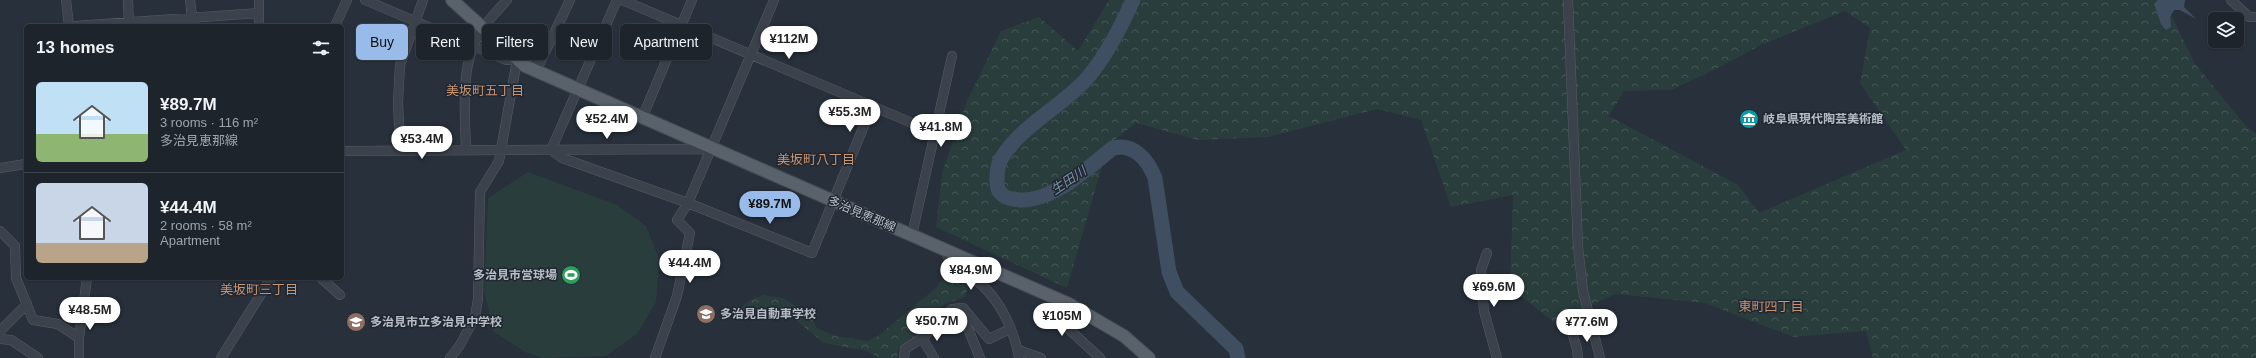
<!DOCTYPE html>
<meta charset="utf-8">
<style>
:root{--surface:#1d242c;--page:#252c34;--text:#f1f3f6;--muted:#a0a4a9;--line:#3b4148;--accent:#98bbea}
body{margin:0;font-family:Arial,"Noto Sans JP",sans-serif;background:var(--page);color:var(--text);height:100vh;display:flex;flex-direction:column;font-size:15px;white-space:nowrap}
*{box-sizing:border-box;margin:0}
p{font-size:13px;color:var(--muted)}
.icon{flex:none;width:22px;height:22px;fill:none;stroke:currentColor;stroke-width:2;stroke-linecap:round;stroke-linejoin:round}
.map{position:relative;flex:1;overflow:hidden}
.side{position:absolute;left:24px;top:24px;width:320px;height:256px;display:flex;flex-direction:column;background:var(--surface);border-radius:6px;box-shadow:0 1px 3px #0004,0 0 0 1px var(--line)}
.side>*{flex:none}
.guide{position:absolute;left:356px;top:24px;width:380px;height:36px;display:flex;gap:8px}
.controls{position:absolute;left:2208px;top:12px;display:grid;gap:8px}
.controls a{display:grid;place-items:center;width:36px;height:36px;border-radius:6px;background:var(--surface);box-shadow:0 1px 3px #0004,0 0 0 1px var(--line);font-size:20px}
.price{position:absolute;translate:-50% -34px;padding:0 9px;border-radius:14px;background:#fff;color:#222;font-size:13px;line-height:26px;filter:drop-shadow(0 1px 2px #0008)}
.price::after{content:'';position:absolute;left:50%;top:24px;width:12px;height:9px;margin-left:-6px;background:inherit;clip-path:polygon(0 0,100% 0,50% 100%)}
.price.on{background:var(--accent);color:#111}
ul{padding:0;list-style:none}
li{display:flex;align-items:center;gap:12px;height:100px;padding:0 12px}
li+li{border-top:1px solid var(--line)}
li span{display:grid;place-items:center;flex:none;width:112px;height:80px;border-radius:6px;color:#555}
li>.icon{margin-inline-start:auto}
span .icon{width:48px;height:48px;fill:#fffc;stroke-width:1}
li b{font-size:17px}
h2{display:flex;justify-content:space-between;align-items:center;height:48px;padding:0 12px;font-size:17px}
.pill{padding:0 14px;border-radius:6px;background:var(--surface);box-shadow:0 1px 3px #0004,0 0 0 1px var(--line);font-size:14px;line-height:36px}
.pill.on{background:var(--accent);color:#111}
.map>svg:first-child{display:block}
.forest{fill:url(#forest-crowns);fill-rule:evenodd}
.garden{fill:#2a3d3d}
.water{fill:#3f4f61}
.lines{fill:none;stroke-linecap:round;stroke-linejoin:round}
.river{stroke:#3f4f61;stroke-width:15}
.minor-casing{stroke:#565d66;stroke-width:10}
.major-casing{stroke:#444b54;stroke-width:14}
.minor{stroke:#3b424b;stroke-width:9}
.major{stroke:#59616b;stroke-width:12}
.labels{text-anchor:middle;stroke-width:3;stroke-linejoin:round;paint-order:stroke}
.poi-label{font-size:12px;font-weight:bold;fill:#b7bdc6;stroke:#202730;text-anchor:start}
.street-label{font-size:12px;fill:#b7bdc6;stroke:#202730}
.neighbourhood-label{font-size:13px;fill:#c79371;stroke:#202730}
.water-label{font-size:13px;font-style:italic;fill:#7b8fa6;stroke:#202730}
</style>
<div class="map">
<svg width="2256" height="358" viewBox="0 0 2256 358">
<defs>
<pattern id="forest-crowns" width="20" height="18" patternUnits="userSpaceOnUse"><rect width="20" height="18" fill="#2a3d3d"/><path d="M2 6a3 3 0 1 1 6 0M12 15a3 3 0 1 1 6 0" fill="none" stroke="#475758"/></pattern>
</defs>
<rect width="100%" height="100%" fill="#27303b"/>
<path class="forest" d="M1109,0H2164L2195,64L2247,127L2256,134V358H1873L1866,331L1794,337L1705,303L1616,294L1554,322L1510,288L1513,195L1451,207L1421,120L1377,109L1268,137L1198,140L1136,123L1108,145L1067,288L936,227L942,173L967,101L1001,31L1039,17L1078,51ZM1845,11L1870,28L1860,83L1906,150L1759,213L1738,185L1609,116L1624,91L1671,90L1720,67L1761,45Z
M945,275L970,280L965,297L944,304L926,326L898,350L897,358H880L867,351L824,343L786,312L770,311L750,312L742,316L740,310L748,301L763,295L783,298L809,314L817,328L836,336L868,341L878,336L937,287Z"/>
<path class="garden" d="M528,172L617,205L646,226L659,259L656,302L637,334L606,356L544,358L527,353L494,332L484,291L488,198Z"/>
<path class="water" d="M2158,0H2185L2184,7L2196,19L2180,10H2174L2170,17L2171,27L2166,30L2161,24L2154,4Z"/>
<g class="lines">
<path class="river" d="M1133,0C1121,27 1108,53 1089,76C1064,106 1021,125 1001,159C997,166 997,174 997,182C997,196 1008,199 1020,200C1055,201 1087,168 1113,148C1134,143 1148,160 1155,178L1169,272L1177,292L1236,349L1238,358"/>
<defs>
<path id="minor" d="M66,0L69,26
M128,0L129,26
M190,0L193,26
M259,0V26
M365,0L506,60H517L499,161L480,192L478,299L475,317L460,345L450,358
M617,0L551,150L562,158L688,203L812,253L872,106L622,0
M1568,0L1578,247L1583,291L1600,358
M2231,0L2249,17H2256
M75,26L258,13
M335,26L347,0
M536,71L570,0
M872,106L933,132
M642,118L692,0
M400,149L398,102L400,65L423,0
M466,150C465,110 459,62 483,28C490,18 499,9 507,0
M342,151L712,149
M0,168L26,164
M0,231L15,246L16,278L33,320L58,324L79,338
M912,235L952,56
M945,251C957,275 965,271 983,286C1002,304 1015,333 1019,358
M1487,253L1481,270L1484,311L1497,358
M321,278L340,295
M1069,304L1060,321L1100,358
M957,309L969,331L980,358
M0,331L27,304
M1572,332L1577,349L1578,358
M922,338L934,358
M0,339L11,340L38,358
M1018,350L1041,358
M79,358V338L87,278
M221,358L271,278
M655,358L677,296L690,233L677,220L688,203L774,0
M904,358L905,349L922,338L952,309L963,308L989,339L1010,329"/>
<path id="major" d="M452,0L525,66L1069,304L1124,336L1149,358"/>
</defs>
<use href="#minor" class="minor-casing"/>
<use href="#major" class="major-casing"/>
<use href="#minor" class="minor"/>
<use href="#major" class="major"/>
</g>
<defs>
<symbol id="museum-disc" viewBox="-11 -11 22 22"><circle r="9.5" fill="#0f9aa8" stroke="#202730"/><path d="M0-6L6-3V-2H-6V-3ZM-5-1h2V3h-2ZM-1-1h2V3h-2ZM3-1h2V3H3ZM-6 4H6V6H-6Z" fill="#fff"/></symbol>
<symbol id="stadium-disc" viewBox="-11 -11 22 22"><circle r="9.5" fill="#2e9e5b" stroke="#202730"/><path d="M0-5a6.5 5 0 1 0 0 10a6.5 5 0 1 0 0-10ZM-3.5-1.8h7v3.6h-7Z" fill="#fff"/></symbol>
<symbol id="school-disc" viewBox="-11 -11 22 22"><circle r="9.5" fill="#8d6e63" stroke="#202730"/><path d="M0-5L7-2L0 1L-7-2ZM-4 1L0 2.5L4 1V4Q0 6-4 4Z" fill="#fff"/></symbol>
</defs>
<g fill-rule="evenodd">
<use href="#museum-disc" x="1738" y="108" width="22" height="22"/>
<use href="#stadium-disc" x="560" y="264" width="22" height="22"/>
<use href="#school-disc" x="695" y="303" width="22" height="22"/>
<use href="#school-disc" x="345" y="311" width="22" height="22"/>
</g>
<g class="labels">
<g class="poi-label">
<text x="1763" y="123">岐阜県現代陶芸美術館</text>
<text x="557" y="279" text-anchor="end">多治見市営球場</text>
<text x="720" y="318">多治見自動車学校</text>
<text x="370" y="326">多治見市立多治見中学校</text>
</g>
<g class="street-label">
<text transform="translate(862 214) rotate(23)" y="4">多治見恵那線</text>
</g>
<g class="neighbourhood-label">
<text x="485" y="95">美坂町五丁目</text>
<text x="816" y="164">美坂町八丁目</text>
<text x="259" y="294">美坂町三丁目</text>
<text x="1771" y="311">東町四丁目</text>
</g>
<g class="water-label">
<text transform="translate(1068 180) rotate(-34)" y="5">生田川</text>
</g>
</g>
</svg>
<div class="controls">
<a><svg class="icon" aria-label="layers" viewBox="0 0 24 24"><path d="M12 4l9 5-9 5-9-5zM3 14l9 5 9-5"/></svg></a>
</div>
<b class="price" style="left:789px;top:60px">¥112M</b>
<b class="price" style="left:850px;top:133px">¥55.3M</b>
<b class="price" style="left:607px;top:140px">¥52.4M</b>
<b class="price" style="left:941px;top:148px">¥41.8M</b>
<b class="price" style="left:422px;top:160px">¥53.4M</b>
<b class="price on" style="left:770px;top:225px">¥89.7M</b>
<b class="price" style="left:690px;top:284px">¥44.4M</b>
<b class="price" style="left:971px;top:291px">¥84.9M</b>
<b class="price" style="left:1494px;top:308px">¥69.6M</b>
<b class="price" style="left:90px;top:331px">¥48.5M</b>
<b class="price" style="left:1062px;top:337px">¥105M</b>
<b class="price" style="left:937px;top:342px">¥50.7M</b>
<b class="price" style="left:1587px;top:343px">¥77.6M</b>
<div class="guide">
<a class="pill on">Buy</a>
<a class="pill">Rent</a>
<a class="pill">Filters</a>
<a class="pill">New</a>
<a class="pill">Apartment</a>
</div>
<section class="side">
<h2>13 homes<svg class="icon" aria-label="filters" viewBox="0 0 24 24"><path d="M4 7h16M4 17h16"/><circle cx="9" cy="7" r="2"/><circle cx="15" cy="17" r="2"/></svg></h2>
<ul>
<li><span style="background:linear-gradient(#bfe0f5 65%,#8fb573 0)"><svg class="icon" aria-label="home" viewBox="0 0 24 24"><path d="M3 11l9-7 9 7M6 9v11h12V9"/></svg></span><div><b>¥89.7M</b><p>3 rooms · 116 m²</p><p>多治見恵那線</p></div></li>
<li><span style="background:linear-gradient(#c9d6e8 75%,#b9a48a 0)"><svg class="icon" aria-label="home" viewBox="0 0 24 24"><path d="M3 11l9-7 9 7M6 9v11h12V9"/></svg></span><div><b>¥44.4M</b><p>2 rooms · 58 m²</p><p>Apartment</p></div></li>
</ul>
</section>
</div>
